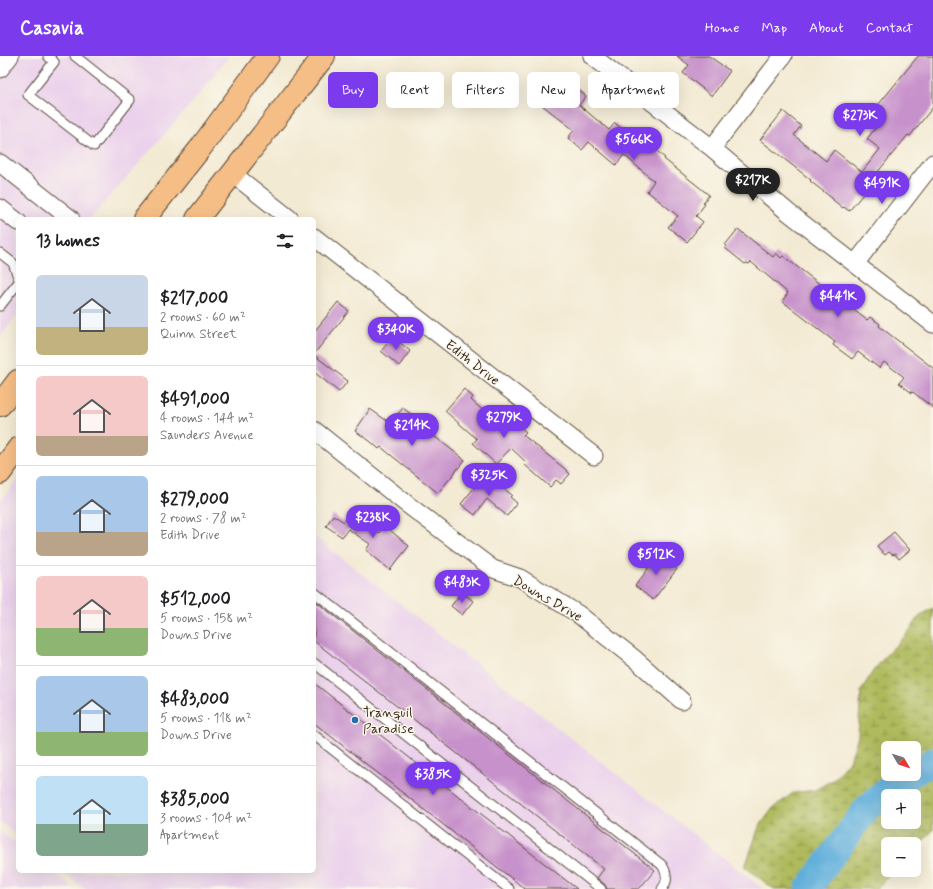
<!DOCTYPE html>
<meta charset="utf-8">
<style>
:root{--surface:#fff;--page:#f6f6f6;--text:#202124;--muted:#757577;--line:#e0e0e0;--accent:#7c3aed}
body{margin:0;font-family:Mynerve,sans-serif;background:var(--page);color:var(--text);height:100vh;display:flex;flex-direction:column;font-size:15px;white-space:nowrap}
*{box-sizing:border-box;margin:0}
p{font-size:13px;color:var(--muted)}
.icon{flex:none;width:22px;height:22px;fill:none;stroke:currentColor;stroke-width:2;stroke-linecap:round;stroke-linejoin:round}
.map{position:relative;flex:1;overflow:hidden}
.sheet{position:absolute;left:16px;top:161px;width:300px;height:656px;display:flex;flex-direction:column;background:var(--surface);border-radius:6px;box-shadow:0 4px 16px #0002}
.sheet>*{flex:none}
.hud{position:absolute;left:328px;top:16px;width:380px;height:36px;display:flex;gap:8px}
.needle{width:26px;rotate:129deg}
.buttons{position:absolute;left:881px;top:685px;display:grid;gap:8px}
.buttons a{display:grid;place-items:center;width:40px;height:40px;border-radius:6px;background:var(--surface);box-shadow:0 4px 16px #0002;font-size:20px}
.price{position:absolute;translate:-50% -34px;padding:0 9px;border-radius:14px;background:var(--accent);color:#fff;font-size:13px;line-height:26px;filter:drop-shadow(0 1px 2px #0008)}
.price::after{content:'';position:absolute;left:50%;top:24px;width:12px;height:9px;margin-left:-6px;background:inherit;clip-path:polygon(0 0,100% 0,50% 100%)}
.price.active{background:#222;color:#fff}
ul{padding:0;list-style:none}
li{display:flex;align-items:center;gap:12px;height:100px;padding:0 20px}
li+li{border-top:1px solid var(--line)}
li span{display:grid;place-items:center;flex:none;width:112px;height:80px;border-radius:6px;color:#555}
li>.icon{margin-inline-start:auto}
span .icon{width:48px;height:48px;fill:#fffc;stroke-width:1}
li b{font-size:17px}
h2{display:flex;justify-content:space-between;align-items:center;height:48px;padding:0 20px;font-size:17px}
.tag{padding:0 14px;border-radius:6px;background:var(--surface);box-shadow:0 4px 16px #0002;font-size:14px;line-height:36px}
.tag.active{background:var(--accent);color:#fff}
header{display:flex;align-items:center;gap:24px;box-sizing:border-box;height:56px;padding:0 20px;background:var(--accent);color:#fff}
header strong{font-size:19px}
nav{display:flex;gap:22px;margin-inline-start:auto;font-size:14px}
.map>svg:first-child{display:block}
.built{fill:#ebd1ec}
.wetland{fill:url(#wetland-marsh);stroke:#74723d;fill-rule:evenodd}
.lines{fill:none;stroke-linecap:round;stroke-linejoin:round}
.river{stroke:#61afdb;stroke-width:27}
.building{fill:#c792cb}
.lane-casing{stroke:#574739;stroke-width:11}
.street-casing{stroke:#574739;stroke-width:19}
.primary-casing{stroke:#574739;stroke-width:24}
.lane{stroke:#fff;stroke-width:9}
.street{stroke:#fff;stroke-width:17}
.primary{stroke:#f6be87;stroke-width:22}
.poi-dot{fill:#1f6fb2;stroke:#fbf7ec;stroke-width:1.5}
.labels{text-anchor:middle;stroke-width:3;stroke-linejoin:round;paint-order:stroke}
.street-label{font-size:14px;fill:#3b2a1e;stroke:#fbf7ec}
.poi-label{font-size:14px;fill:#3b2a1e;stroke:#fbf7ec;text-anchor:start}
</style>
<header>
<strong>Casavia</strong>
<nav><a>Home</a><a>Map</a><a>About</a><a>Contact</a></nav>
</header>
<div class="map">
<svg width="933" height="833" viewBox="0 0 933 833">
<defs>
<pattern id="wetland-marsh" width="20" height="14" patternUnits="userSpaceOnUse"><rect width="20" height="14" fill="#aeba5c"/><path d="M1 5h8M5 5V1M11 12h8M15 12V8" fill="none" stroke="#8f974b"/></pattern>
</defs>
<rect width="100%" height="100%" fill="#fbf7ec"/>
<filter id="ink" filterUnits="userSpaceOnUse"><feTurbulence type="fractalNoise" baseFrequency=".025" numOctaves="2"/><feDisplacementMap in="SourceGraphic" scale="8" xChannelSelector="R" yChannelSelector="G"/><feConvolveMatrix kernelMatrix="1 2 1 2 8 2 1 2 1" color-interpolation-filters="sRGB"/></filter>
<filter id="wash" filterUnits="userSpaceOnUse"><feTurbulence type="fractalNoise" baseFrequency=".012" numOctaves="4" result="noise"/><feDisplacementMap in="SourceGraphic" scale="16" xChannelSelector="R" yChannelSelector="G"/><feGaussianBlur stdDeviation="0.9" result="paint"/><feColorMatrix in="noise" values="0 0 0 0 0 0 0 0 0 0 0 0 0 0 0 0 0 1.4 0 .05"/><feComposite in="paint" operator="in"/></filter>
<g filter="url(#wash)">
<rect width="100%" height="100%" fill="#f3ead3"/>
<path class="built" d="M0,0H229L197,41L90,163H18V258L0,281Z
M18,423V781L0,766V446Z
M314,480L763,833H85L62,815H314Z
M0,775L18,789V815H51L74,833H0Z"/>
<path class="wetland" d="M933,552V774L914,795V788H888V814H895L876,833H774L745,811L759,771L773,752L793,737L815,734L834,723L850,704L858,680L861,635L873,615L889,596L906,579L920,560ZM888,692H914V718H888ZM888,740H914V766H888Z"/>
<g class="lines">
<path class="river" d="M914,717L933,705
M808,833L867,752L891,731L912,718"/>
</g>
<g id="blocks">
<path class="building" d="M677,0H709L730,15L712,40L683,17L689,9Z
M918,0H933V51L910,80L908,79L876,118L877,119L872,125L873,126L849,155L844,151L843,152L833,144V143L810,125L811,124L760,84L783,55L801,70L794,79L826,105L834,94L862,116L880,93L867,83L885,60L875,53Z
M577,32L586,40L579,49L609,74L615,67L640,88L644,84L665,102L664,103L709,139L703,147L705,148L696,160L703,166L687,186L668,171L678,160L647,135L654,125L624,99L616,109L589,86L582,94L568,82L574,74L542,49L555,33L568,43Z
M738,173L773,201L776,197L781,202L783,200L825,232L820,238L838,252L843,246L867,264L870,261L880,268L879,270L933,312V352L913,336L912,337L899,327L904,321L884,306L879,312L858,296L852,303L833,289L835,286L782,245L788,237L751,206L749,208L747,207L745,208L725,192L727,190L725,189Z
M338,246L349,255L314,298V276Z
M393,281L410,295L399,310L381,295Z
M314,299L348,325L339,336L314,316Z
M464,333L473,341L471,344L494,364L503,355L526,376L523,379L565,413L570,418L561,428L556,424L550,431L525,409L527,407L511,392L496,408L473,387L477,383L445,355Z
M403,352L432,374L430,377L465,404L438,437L381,391L379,393L370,385L355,375L370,353L390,367Z
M485,418L512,439L510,441L517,447L507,460L487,443L475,459L461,448Z
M351,458L379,477L385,470L409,490L390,514L366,494L370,488L348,473L342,481L326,470L333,459L344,466Z
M894,476L910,494L899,503L895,498L893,499L889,496L885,499L877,490Z
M656,496L677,513L653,544L635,530L648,513L645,510Z
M462,536L473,545L462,559L451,550Z
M314,544L655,814L639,833H607L605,829L597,822L604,813L314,585Z
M314,627L577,833H525L314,667Z"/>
</g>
</g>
<g filter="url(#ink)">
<use href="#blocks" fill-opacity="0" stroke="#574739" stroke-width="1"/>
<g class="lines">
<defs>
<path id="lane" d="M48,0L54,6L28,39L94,90L130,44L75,0
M0,197L13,207L18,221
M0,250L18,227
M314,536L662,809C667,817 669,825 662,833
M314,607L601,833
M314,679L509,833"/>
<path id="street" d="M592,0L712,92L789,157L933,268
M0,13L10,0
M712,92L783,0
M0,107L71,163
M233,118L290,163
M0,152L18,166
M314,181L594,400
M855,208L933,107
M314,374L408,449L493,513L520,522L578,558L636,604L682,645"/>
<path id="primary" d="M144,163L199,94L268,0
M197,163L324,0
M0,349L18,325
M0,417L18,393"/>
</defs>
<use href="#lane" class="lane-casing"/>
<use href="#street" class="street-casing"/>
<use href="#primary" class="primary-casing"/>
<use href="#lane" class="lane"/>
<use href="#street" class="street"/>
<use href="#primary" class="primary"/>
</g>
</g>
<circle class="poi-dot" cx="355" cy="664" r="4"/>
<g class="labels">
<g class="street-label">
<text transform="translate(473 306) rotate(38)" y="5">Edith Drive</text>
<text transform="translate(548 542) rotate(30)" y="5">Downs Drive</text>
</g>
<g class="poi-label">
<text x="363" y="661">Tranquil<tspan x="363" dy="16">Paradise</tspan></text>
</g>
</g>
</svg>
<div class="buttons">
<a><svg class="needle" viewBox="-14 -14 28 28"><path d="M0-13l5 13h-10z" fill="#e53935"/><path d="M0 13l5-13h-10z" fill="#757577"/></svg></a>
<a>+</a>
<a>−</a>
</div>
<b class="price" style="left:860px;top:81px">$273K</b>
<b class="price" style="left:634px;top:105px">$566K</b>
<b class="price active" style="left:753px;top:146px">$217K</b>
<b class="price" style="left:882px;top:149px">$491K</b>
<b class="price" style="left:838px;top:262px">$441K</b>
<b class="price" style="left:396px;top:295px">$340K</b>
<b class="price" style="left:504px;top:383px">$279K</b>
<b class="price" style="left:412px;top:391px">$214K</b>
<b class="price" style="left:489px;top:441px">$325K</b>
<b class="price" style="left:373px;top:483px">$238K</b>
<b class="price" style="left:656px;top:520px">$512K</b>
<b class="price" style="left:462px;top:548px">$483K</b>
<b class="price" style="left:433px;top:740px">$385K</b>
<div class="hud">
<a class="tag active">Buy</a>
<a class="tag">Rent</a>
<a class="tag">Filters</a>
<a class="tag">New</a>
<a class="tag">Apartment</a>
</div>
<section class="sheet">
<h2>13 homes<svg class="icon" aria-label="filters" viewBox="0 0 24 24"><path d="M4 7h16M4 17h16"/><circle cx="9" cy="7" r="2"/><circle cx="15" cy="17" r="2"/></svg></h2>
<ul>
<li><span style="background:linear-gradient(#c9d6e8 65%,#c2b280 0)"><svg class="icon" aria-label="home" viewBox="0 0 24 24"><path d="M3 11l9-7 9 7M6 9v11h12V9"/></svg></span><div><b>$217,000</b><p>2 rooms · 60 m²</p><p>Quinn Street</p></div></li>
<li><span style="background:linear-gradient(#f6c9c9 75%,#b9a48a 0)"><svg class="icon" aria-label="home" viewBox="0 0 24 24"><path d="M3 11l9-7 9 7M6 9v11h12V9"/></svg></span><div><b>$491,000</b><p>4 rooms · 144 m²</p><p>Saunders Avenue</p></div></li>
<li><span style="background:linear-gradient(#a9c7e8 70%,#b9a48a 0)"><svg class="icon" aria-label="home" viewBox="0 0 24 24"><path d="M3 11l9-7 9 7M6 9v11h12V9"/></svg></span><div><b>$279,000</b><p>2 rooms · 78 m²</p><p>Edith Drive</p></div></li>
<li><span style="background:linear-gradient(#f6c9c9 65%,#8fb573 0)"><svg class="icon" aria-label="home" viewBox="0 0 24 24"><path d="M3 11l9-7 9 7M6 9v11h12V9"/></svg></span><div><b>$512,000</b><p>5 rooms · 158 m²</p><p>Downs Drive</p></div></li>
<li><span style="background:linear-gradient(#a9c7e8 70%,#8fb573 0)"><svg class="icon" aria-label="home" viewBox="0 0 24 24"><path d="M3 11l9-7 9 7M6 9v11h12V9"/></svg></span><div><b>$483,000</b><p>5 rooms · 118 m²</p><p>Downs Drive</p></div></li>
<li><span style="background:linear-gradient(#bfe0f5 60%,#7fa58c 0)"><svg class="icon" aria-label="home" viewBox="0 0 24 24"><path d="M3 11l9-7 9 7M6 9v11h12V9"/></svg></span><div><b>$385,000</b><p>3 rooms · 104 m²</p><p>Apartment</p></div></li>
</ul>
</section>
</div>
